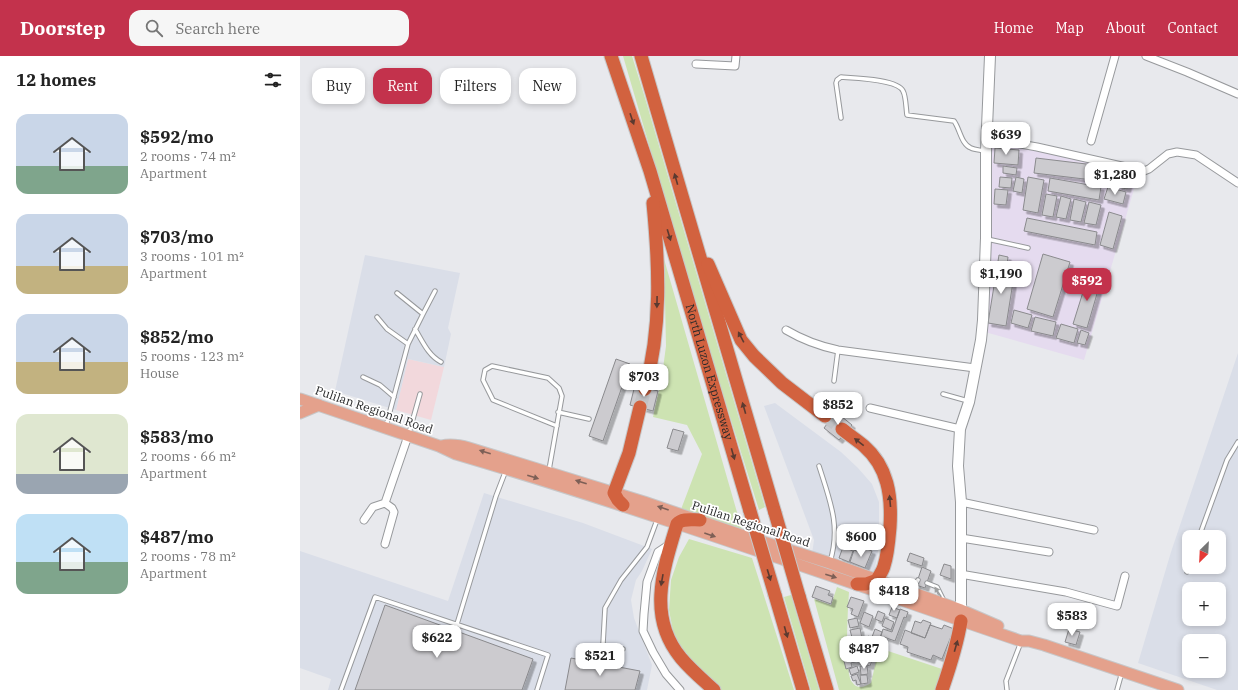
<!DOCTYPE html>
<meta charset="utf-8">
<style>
:root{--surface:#fff;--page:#f6f6f6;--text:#222;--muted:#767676;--accent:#c3324c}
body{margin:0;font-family:"IBM Plex Serif",serif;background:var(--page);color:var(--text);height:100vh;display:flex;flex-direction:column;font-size:15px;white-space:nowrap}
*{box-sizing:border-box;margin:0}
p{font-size:13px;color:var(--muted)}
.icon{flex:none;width:22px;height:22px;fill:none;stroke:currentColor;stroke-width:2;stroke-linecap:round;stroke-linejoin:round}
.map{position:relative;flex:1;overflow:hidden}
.panel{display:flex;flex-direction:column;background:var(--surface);width:300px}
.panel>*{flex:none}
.hud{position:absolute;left:12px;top:12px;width:380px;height:36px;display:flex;gap:8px}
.needle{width:26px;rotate:204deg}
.fabs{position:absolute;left:882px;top:474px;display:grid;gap:8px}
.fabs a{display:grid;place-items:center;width:44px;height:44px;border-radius:8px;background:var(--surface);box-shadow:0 2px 6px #0003;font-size:20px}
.price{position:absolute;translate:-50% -34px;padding:0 9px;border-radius:8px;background:#fff;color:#222;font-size:13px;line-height:26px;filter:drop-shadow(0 1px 2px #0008)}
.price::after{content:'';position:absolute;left:50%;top:24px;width:12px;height:9px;margin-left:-6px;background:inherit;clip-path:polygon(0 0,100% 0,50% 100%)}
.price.active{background:var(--accent);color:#fff}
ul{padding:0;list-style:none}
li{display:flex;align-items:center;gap:12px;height:100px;padding:0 16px}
li span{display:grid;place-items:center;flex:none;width:112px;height:80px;border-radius:12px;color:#555}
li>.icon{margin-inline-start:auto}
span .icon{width:48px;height:48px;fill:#fffc;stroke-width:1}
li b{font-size:17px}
h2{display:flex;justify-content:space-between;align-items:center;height:48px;padding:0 16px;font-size:17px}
.pill{padding:0 14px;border-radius:12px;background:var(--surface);box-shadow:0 2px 6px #0003;font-size:14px;line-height:36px}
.pill.active{background:var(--accent);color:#fff}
header{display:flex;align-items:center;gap:24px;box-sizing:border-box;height:56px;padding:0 20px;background:var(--accent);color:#fff}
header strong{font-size:19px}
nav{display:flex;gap:22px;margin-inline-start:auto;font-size:14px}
.search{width:280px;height:36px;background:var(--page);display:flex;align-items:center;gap:10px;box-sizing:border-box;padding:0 14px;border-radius:12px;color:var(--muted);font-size:15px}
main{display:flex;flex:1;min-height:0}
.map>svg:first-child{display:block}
.commercial{fill:#f2d8dc}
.built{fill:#dadee8;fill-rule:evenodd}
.education{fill:#e5dbef}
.green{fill:#cde3b2}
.building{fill:#cccbcf;stroke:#8a8a8d;filter:url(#shadow)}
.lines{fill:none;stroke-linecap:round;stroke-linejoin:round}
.highway-tunnel{stroke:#c2c3c6;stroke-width:13;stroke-dasharray:13 6;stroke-linecap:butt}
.lane-casing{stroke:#97999c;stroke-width:5.5}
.street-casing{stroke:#97999c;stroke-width:9}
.secondary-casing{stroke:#97999c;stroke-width:12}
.primary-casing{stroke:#c7c7c8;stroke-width:13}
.highway-casing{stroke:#c7c7c8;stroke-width:15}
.lane{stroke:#fff;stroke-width:3.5}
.street{stroke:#fff;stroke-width:7}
.secondary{stroke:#fff;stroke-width:10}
.primary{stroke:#e4a18c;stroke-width:11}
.highway{stroke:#d2623f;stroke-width:13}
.highway-bridge-casing{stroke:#c7c7c8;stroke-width:15;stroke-linecap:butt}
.highway-bridge{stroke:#d2623f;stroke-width:13}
.oneway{fill:#5b3a30}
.oneway2{fill:#7d5f56}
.oneway3{fill:#9e9f9f}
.labels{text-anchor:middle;stroke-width:3.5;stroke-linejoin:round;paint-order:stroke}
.street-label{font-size:12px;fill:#28292a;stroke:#fff}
</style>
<header>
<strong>Doorstep</strong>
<div class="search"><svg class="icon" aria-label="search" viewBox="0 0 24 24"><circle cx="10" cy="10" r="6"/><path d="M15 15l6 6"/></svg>Search here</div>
<nav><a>Home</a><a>Map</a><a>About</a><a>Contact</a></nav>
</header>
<main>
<section class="panel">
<h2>12 homes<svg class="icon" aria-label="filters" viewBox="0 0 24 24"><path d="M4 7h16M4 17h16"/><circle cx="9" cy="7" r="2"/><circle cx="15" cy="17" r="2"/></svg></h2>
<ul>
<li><span style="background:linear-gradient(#c9d6e8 65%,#7fa58c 0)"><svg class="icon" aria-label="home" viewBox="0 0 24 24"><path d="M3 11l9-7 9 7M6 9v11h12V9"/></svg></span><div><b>$592/mo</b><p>2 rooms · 74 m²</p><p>Apartment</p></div></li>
<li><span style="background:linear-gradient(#c9d6e8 65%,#c2b280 0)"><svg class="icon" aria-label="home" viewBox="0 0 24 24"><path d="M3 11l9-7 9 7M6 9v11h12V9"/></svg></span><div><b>$703/mo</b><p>3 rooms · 101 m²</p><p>Apartment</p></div></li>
<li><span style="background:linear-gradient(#c9d6e8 60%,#c2b280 0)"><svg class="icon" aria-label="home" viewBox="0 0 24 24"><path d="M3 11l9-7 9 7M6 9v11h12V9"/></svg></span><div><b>$852/mo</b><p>5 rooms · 123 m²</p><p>House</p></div></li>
<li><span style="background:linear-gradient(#dfe7d0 75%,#9aa5b1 0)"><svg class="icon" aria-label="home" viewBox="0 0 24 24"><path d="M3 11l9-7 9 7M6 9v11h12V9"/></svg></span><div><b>$583/mo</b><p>2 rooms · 66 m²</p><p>Apartment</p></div></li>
<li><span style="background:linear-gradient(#bfe0f5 60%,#7fa58c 0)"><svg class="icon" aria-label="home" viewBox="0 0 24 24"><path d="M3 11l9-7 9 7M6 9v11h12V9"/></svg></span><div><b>$487/mo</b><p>2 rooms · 78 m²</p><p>Apartment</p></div></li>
</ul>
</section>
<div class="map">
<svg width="938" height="634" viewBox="0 0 938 634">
<defs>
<filter id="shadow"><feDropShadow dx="3.5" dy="3.5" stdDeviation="0" flood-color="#0004"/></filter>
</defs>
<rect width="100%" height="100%" fill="#e8e9ed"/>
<path class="commercial" d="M108,303L144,311L131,364L96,354Z"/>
<path class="built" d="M65,199L160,217L148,272L151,278L144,311L108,303L96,354L35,335Z
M938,297V634H917L838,607L871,496ZM889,481H919V511H889ZM889,533H919V563H889ZM889,585H919V615H889Z
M475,347L541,396L558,412L572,428L579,446V481L578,495L574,517L512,498L514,484L464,350Z
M184,437L283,467L352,493L342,515L336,524L331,544L334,562L352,609L347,634H28L31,623L0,612V495L148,545Z"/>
<path class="education" d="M690,85L839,116L784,304L685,276L690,198L692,145Z"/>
<path class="green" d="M323,0H332L345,42L465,451L459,454L408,290Z
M362,196L443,477L380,456L402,398L387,369L353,361L362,320L366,290L365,244Z
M389,483L452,502L494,634H420L384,598L373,575L369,554L371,524L379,501Z
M537,531L549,536C548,551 544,616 552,626C557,634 565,631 571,627L579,592L648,615L639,634H539L514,543L531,549Z
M491,539L519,634H511L484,541Z"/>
<path class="building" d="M695,92L719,94L718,109L694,107Z
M736,102L803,110L801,125L734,117Z
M703,110L717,112L716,119L703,117Z
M809,113L818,114L816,125L807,123Z
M821,120L830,123L827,133L818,131Z
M700,121L712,122L711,132L699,131Z
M716,121L724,123L722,137L713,135Z
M728,121L744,124L738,157L723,154Z
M750,122L801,131L799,144L748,135Z
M808,131L826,136L823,148L804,143Z
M695,133L708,134L706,149L694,148Z
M746,138L757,140L753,161L742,159Z
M761,140L771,143L766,163L756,161Z
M774,143L786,146L781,166L770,164Z
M789,146L801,149L796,169L784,167Z
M809,156L822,160L813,193L800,189Z
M727,162L797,176L795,189L724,175Z
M743,198L770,206L753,261L727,253Z
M699,199L708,201L705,224L713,226L706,270L688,267Z
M788,220L801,224L787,272L773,268Z
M714,254L732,259L728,272L711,267Z
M735,261L756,266L753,280L731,275Z
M761,268L778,273L774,287L756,282Z
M781,274L789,277L785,289L777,287Z
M316,303L330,308L303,385L289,380Z
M335,329L358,335L353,355L330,349Z
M536,356L552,369L539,384L524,372Z
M373,373L384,376L378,395L367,392Z
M543,491L553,495L549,506L539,502Z
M564,492L572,495L565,512L550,506L554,494L562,497Z
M610,497L624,502L622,510L607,505Z
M644,508L651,510V523L640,519Z
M622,511L631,515L625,532L616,529Z
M516,530L530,535L528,539L533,541L531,548L512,541Z
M551,541L564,545L558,561L551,558L553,553L547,551Z
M85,549L233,603L222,634H55Z
M592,551L600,554L597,562L589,559Z
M600,553L608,556L606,562L604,561L595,585L581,580L583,573L592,576Z
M578,555L585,558L582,566L575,563Z
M564,556L573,560L569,571L560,567Z
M557,562L559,570L550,572L548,564Z
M585,562L594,566L591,574L582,570Z
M623,564L631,567L625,582L611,577L615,565L621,567Z
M630,569L642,573L644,569L654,573L642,603L633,599L631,604L607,596L608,591L600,588L605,574L625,582Z
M560,572L563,588L554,589L550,574Z
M575,573L582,576L579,584L572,581Z
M769,573L780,576L776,589L765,586Z
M568,580L580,585L576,596L564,591Z
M565,595L574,599L570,610L560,607Z
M557,598L559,605L551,607L552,611L546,613L543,601Z
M271,602L340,615L335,634H265Z
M557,610L559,616L551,619L549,613Z
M560,610H567L568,618L561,619Z
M557,618L561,628L557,629L556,624L553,625L551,620Z
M560,619H567L568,627L561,628Z"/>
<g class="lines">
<path class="highway-tunnel" d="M340,351L345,333
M525,360L542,373"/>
<defs>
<path id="lane" d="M541,62L536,27L537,24L541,21C554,22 598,23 603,35C606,40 606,53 607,59L654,65C660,73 661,88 671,92C675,94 681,94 684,95
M687,183L728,192
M123,258L135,235
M77,261L87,273L108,288
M115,273C123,286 128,299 141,306
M63,321L80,329L94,341
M534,325L538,294
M643,338L668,345
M258,356L289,363
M86,370L108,288L123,258L97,237
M109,377L120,338
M519,410C530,445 541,470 530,506
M249,414L262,340L259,332L248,322L192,310L185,314L183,324L193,344L257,370
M899,481L927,404L938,386
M887,516L889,510
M627,527L637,531L644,545
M611,535L618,524
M157,568L196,440L206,414
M323,593H311L303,588L305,552L321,524L347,491L357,464
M41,634L75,541L248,599L237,634
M707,634L706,625L721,586
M817,634L822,616"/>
<path id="street" d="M846,0L887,16L938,38
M396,8L435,10L436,0
M686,82L737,91L844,115L849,113L868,98L877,96L896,99L938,127
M791,85L815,0
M486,274C503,284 519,290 538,294L675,312
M570,352L660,373
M661,446L794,474
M64,464L73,451L85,447L108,380
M661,482L749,496
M85,488L94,456L92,452L85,447
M370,488L358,496L347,526L344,558L343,575L353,596L366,618L380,634
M660,518L766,536L817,550L825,520"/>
<path id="secondary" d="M661,554V446L658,410L660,373L669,346L681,284L683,264L686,182V95L690,0"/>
<path id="primary" d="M0,343L139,390L156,398C346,454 533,521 721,585H729L744,589L878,634
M0,357L19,349
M141,390C150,388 159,389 169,392L344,446L438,478L530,507L661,554L698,570"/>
<g id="highway">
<path id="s1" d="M311,0L350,115L450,455"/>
<path d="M341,0L475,457"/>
<path d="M408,208L441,284L454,300L482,327L525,360"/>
<path d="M345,333C362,272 359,209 353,147"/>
<path d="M542,373C549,379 557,384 564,390C588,411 592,440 590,471C589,483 588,498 584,510C583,515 579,519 577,524L566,528H557"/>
<path d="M323,449L318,444L314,437L329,397L340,351"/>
<path d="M400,464C392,464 382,462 377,468C363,514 347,561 381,602C391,614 403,624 414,634"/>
<path d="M475,539L503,634"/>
<path d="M499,540L527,634"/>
<path d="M642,634C650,611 657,589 661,565"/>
</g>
</defs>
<use href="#lane" class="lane-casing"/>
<use href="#street" class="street-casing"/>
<use href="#secondary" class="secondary-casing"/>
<use href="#primary" class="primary-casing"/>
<use href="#highway" class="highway-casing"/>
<use href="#lane" class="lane"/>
<use href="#street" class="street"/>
<use href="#secondary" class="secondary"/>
<use href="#primary" class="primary"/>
<use href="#highway" class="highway"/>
<defs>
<path id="highway-bridge" d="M450,455L475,539
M475,457L499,540"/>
</defs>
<use href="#highway-bridge" class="highway-bridge-casing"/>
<use href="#highway-bridge" class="highway-bridge"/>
</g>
<defs><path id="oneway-solid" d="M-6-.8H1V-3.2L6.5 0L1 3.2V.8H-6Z"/></defs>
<g class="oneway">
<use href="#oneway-solid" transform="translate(332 63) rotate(71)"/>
<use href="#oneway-solid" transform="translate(376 123) rotate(-106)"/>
<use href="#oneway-solid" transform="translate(369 179) rotate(73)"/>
<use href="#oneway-solid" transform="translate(357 246) rotate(91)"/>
<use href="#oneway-solid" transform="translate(441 281) rotate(-118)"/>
<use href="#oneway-solid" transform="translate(444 352) rotate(-106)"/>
<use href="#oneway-solid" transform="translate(559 386) rotate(-142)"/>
<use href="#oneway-solid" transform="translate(433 398) rotate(74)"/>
<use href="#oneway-solid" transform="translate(590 445) rotate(-95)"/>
<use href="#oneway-solid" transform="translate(469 519) rotate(73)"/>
<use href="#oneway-solid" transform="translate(362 524) rotate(100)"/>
<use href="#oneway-solid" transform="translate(486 576) rotate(74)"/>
<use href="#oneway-solid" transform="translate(656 590) rotate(-74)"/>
</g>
<g class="oneway2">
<use href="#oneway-solid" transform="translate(185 396) rotate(-163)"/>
<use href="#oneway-solid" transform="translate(233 421) rotate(17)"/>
<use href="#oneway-solid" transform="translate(281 426) rotate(-162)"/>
<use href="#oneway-solid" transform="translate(363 452) rotate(-161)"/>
<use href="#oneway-solid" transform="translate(410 479) rotate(19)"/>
<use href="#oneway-solid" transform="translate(531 520) rotate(18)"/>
</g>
<use class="oneway3" href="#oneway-solid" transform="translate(638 536) rotate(-123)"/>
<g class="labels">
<g class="street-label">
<text dy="4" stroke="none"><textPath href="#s1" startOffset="331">North Luzon Expressway</textPath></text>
<text transform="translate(74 354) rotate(19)" y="4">Pulilan Regional Road</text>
<text transform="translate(451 468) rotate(18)" y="4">Pulilan Regional Road</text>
</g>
</g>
</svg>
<div class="fabs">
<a><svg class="needle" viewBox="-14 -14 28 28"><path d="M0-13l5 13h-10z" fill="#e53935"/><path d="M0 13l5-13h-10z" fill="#767676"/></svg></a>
<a>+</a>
<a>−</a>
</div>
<b class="price" style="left:706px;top:100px">$639</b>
<b class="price" style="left:815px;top:140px">$1,280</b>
<b class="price" style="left:701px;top:239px">$1,190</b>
<b class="price active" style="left:787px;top:246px">$592</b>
<b class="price" style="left:344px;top:342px">$703</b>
<b class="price" style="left:538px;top:370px">$852</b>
<b class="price" style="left:561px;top:502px">$600</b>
<b class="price" style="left:594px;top:556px">$418</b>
<b class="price" style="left:772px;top:581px">$583</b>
<b class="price" style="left:137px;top:603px">$622</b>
<b class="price" style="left:564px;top:614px">$487</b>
<b class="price" style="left:300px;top:621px">$521</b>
<div class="hud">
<a class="pill">Buy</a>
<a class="pill active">Rent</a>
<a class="pill">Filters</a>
<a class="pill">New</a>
</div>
</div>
</main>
